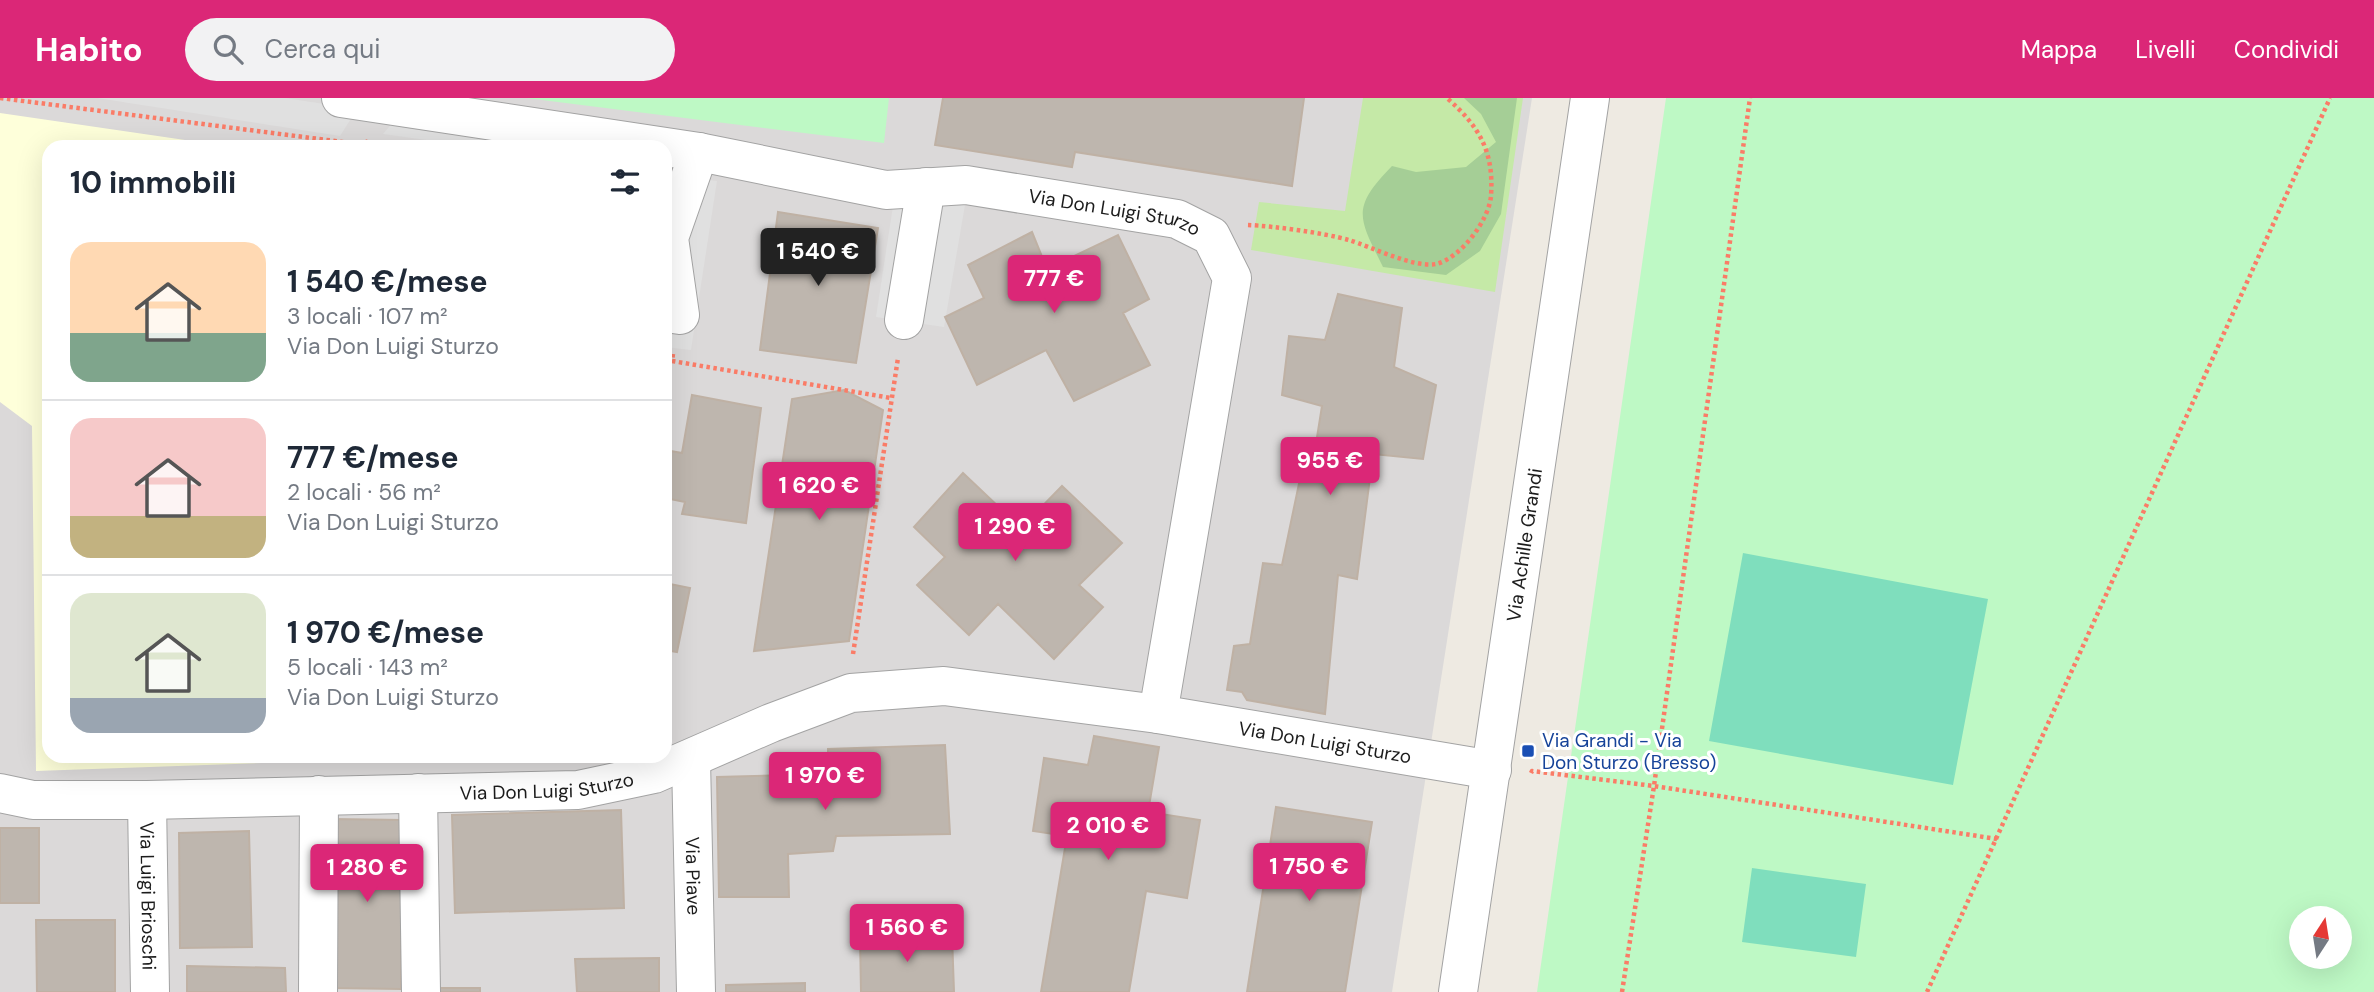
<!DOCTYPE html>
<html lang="it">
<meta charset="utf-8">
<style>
:root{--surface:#fff;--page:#f2f2f3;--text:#1f2937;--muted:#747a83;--line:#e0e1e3;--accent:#db2777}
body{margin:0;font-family:"DM Sans",sans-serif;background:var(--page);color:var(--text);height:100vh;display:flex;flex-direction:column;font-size:26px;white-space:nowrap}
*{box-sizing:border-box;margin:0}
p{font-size:23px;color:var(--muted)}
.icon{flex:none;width:38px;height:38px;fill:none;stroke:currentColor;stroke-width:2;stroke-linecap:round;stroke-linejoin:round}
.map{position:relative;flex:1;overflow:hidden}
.drawer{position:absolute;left:42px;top:42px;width:630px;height:623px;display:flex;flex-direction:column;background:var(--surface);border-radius:21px;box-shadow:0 7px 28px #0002}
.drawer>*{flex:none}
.needle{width:46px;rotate:12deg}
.tools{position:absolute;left:2289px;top:808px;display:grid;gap:14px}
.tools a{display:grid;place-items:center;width:63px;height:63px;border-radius:50%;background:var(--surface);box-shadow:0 7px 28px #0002;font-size:35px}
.price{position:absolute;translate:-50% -60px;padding:0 16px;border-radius:7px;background:var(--accent);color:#fff;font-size:23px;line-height:46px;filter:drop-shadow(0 2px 4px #0008)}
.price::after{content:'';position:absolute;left:50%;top:42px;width:21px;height:16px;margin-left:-10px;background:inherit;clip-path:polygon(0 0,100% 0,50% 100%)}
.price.current{background:#222;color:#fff}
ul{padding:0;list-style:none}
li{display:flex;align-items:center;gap:21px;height:175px;padding:0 28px}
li+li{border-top:2px solid var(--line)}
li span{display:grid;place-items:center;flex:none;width:196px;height:140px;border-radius:21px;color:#555}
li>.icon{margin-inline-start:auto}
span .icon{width:84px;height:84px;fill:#fffc;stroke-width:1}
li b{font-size:30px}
h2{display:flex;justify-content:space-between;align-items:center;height:84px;padding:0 28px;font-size:30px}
header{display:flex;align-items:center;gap:42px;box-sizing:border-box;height:98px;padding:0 35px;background:var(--accent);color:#fff}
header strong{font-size:33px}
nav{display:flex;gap:38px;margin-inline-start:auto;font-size:24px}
.search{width:490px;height:63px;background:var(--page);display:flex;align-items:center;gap:18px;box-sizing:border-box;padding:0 24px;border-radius:38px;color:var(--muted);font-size:26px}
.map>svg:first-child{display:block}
.residential{fill:#dbd9d9;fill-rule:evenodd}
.education{fill:#feffda}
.grass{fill:#c5e9a7}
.forest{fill:#a5ce96}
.park{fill:#bef9c5;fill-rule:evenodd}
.pitch{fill:#7fdebd}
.parking{fill:#e0e0e0}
.building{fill:#beb6ae;stroke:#bfb1a4;stroke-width:2}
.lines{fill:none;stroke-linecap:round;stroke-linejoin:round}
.minor-casing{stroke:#a3a3a3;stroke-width:40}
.path{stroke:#fa7c67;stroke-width:4.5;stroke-dasharray:3.5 3.5;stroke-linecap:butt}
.minor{stroke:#fff;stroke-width:38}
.transit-dot{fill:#1a4fb4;stroke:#fff;stroke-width:2.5}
.labels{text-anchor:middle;stroke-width:6;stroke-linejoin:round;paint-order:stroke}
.street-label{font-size:19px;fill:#1c1c1c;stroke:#fff}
.transit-label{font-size:19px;fill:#164399;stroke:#fff;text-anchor:start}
</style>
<header>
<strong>Habito</strong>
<div class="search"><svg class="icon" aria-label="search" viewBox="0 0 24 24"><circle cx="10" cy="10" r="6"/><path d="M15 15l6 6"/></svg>Cerca qui</div>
<nav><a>Mappa</a><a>Livelli</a><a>Condividi</a></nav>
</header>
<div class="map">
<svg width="2374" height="894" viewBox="0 0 2374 894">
<rect width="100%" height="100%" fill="#eeeae2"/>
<path class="residential" d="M0,0H1532L1392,894H0ZM49,49H665V658H49Z"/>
<path class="education" d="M0,15L233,49H49V658H405L404,660L36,673L32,328L0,304Z"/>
<path class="grass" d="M1363,0H1523L1495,194L1251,152L1259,104L1345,113Z"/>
<path class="forest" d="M1464,0H1517L1501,116L1480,153L1446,177L1383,169C1359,120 1350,111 1392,68L1416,74L1466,69L1496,44L1481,16Z"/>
<path class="park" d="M526,0H889L884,45Z
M1666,0H2374V894H1537ZM2301,821H2340V859H2301Z"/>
<path class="pitch" d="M1743,455L1988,501L1953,687L1709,643Z
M1752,770L1866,786L1856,859L1742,844Z"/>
<path class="parking" d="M97,0H285L357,11L340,38Z
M400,16L626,49H478L383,36Z
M683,79L717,83L691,252L665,249V98Z
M965,107L944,229L876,219L893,108Z"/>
<path class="building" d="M943,0H1304L1292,88L1075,54L1072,69L935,47Z
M778,114L878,130L856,265L760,252Z
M1032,134L1047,171L1118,137L1149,201L1123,215L1150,267L1074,303L1046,252L977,287L945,219L984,200L968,167Z
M1338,196L1402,210L1394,269L1436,287L1423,361L1373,356L1357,481L1338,477L1325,616L1247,602L1242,594L1227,592L1234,548L1250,546L1263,465L1282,467L1301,376L1311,377L1322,308L1282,297L1289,238L1325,242Z
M844,292L883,312L849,543L754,553L792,301Z
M692,297L761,310L746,425L682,416L685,404L665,400V352L682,355Z
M963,375L1021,430L1062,388L1122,445L1079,487L1103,509L1054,561L998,506L969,537L917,487L945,459L914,429Z
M665,485L690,490L677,554L665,552Z
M1094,638L1159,649L1148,714L1200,722L1187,800L1146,793L1129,894H1041L1067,738L1033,733L1044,660L1088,667Z
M945,647L950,736L836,738L833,753L788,756L789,799H719L717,679L828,676V651Z
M1276,709L1372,724L1345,894H1247Z
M621,712L624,810L455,815L452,717Z
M333,721L402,722L401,891L332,890Z
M0,730H39V805H0Z
M249,733L252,849L180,850L179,735Z
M36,822H115V894H37Z
M952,837L954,894H861L860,839Z
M659,860V894H577L575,861Z
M187,868L285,870L286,894H187Z
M805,885V894H726V887Z
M430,890H480V894H430Z"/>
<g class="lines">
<defs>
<g id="minor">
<path id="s1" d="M341,0L699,54L886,92L966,87L1177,121L1211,138L1232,180L1158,616"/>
<path d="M665,215L680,217L669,140L699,54"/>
<path d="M904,222L926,89"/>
<path id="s2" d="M691,662L696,894"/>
<path id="s3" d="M0,695L33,702H147L578,692L654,676L771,625L851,595L944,588L1158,616L1492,672"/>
<path d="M418,695L421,894"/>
<path id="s4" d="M147,702L150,894"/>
<path d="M318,894L319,697"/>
<path id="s5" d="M1458,894L1590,0"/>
</g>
</defs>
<use href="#minor" class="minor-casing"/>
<path class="path" d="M0,0L366,47L368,42
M1248,127C1274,128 1324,135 1349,142C1372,149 1413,170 1436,166C1461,160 1489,122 1491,98C1494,54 1480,29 1447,0
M673,256L672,263L891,300
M853,556L898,260
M1531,675L1532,673L1654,688L1997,741
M1622,894L1654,688L1750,0
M1927,894L2330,0"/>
<use href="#minor" class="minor"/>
</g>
<rect class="transit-dot" x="1521" y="646" width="14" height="14" rx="3.5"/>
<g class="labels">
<g class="street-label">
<text dy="7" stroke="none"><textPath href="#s1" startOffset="784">Via Don Luigi Sturzo</textPath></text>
<text dy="7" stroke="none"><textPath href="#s5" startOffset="452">Via Achille Grandi</textPath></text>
<text dy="7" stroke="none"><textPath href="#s3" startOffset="1348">Via Don Luigi Sturzo</textPath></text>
<text dy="7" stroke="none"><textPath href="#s3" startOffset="548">Via Don Luigi Sturzo</textPath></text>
<text dy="7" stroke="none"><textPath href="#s2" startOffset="116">Via Piave</textPath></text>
<text dy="7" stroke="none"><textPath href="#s4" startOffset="96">Via Luigi Brioschi</textPath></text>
</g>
<g class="transit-label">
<text x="1542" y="649">Via Grandi - Via<tspan x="1542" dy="22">Don Sturzo (Bresso)</tspan></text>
</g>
</g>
</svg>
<div class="tools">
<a><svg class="needle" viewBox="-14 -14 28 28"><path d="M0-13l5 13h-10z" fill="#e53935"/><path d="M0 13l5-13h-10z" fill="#747a83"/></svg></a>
</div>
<b class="price current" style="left:818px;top:190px">1 540 €</b>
<b class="price" style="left:1054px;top:217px">777 €</b>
<b class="price" style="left:1330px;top:399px">955 €</b>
<b class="price" style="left:819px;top:424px">1 620 €</b>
<b class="price" style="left:1015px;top:465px">1 290 €</b>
<b class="price" style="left:825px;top:714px">1 970 €</b>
<b class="price" style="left:1108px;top:764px">2 010 €</b>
<b class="price" style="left:1309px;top:805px">1 750 €</b>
<b class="price" style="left:367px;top:806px">1 280 €</b>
<b class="price" style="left:907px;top:866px">1 560 €</b>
<section class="drawer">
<h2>10 immobili<svg class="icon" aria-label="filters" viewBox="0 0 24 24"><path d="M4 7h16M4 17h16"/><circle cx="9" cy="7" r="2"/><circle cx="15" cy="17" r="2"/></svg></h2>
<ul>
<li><span style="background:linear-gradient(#ffd9b3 65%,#7fa58c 0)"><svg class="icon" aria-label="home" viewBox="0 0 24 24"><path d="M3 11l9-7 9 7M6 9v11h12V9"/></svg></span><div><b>1 540 €/mese</b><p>3 locali · 107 m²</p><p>Via Don Luigi Sturzo</p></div></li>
<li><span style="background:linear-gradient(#f6c9c9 70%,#c2b280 0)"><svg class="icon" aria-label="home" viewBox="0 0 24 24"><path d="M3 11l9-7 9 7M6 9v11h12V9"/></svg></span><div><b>777 €/mese</b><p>2 locali · 56 m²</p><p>Via Don Luigi Sturzo</p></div></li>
<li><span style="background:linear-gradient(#dfe7d0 75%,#9aa5b1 0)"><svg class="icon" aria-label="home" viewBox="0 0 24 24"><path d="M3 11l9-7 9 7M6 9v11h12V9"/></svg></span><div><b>1 970 €/mese</b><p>5 locali · 143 m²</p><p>Via Don Luigi Sturzo</p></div></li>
</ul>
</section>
</div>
